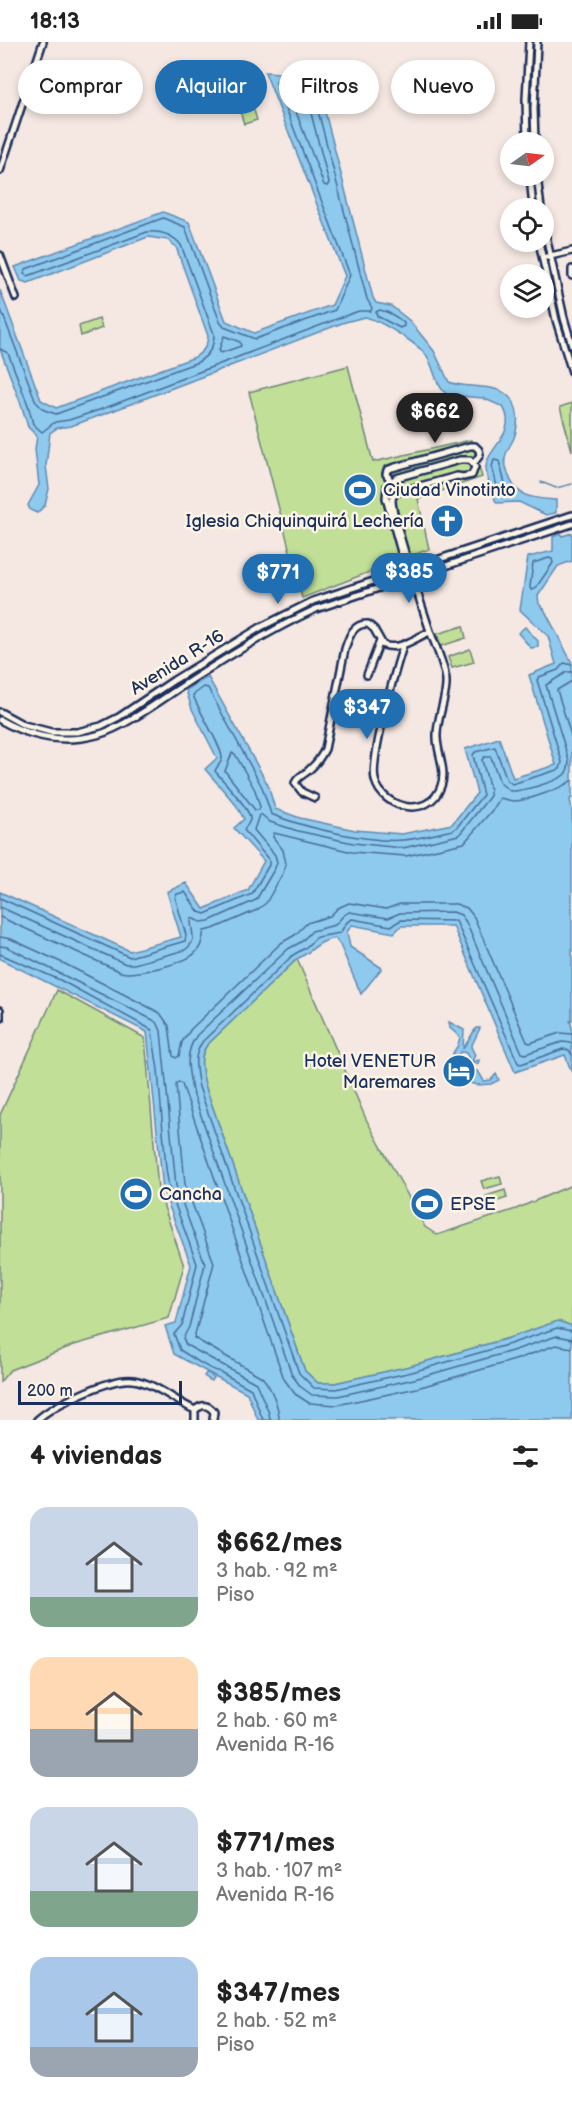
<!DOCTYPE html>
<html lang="es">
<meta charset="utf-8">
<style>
:root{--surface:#fff;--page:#f6f6f6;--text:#222;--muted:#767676;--accent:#1f6fb2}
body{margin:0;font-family:"Balsamiq Sans",sans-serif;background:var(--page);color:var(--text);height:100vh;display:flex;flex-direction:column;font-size:22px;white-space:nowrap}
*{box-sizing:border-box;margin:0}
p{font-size:20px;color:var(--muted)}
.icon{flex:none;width:33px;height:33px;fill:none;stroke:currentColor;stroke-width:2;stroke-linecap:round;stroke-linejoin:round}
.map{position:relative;height:1378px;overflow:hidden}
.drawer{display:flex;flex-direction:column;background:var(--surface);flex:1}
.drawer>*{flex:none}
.top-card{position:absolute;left:18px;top:18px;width:537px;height:54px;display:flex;gap:12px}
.needle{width:39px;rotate:76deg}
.buttons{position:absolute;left:500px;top:90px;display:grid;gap:12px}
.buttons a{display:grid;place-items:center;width:54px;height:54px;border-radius:50%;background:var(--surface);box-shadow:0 3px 9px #0003;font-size:30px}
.scale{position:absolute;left:18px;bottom:15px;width:164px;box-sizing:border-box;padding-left:6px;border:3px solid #1b2f5e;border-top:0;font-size:16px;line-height:21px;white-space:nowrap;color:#1b2f5e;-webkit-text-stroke:4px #fcf5e5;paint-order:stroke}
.price{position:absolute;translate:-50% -51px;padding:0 14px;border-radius:21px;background:var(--accent);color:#fff;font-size:20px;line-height:39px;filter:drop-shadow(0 2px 3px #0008)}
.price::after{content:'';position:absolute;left:50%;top:36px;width:18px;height:14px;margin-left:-9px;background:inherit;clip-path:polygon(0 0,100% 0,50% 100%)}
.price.selected{background:#222;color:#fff}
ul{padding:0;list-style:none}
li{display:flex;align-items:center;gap:18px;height:150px;padding:0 30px}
li span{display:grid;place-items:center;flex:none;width:168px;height:120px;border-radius:18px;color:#555}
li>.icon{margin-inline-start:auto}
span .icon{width:72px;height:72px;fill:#fffc;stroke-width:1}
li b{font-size:26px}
h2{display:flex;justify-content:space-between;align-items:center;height:72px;padding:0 30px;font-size:26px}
.chip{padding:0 21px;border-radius:27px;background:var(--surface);box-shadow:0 3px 9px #0003;font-size:21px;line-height:54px}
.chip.selected{background:var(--accent);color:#fff}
.status{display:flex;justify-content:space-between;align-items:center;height:42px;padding:0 30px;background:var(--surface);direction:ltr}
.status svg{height:16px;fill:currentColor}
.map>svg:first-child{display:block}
.green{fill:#c1df97;stroke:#6e877a;stroke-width:1.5}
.water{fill:#8ec9ee;stroke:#608bb4;stroke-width:1.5}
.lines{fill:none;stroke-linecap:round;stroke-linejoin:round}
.shore{stroke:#496d98;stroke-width:1.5}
.stream{stroke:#608bb4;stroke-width:1.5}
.minor-casing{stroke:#1b2f5e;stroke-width:10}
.minor{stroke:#fcf5e5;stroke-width:5}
.labels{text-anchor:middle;stroke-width:5;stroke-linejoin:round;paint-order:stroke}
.poi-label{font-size:18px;fill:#1b2f5e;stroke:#fcf5e5;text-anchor:start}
.street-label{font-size:18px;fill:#1b2f5e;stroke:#fcf5e5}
</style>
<div class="status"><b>18:13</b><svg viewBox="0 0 49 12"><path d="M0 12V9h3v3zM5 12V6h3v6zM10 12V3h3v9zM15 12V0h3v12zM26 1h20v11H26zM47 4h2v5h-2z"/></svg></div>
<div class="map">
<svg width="572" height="1378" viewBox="0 0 572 1378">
<rect width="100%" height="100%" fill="#f5e7e1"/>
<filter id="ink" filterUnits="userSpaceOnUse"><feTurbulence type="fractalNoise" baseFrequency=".0167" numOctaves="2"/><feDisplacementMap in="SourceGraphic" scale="12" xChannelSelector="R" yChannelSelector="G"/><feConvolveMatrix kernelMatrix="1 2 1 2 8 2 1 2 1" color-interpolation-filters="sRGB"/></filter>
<g filter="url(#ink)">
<path class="green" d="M251,59L257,78L244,82L238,63Z
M99,277L102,286L81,294L79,284Z
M348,324L373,420L471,398L482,435L418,457L429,507L302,556L249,350Z
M572,361V409L560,365Z
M463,584L466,596L441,604L437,592Z
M470,607L474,620L452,626L448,615Z
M297,917L366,1077L425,1185L437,1193L516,1167L572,1143V1284L558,1279L509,1296L410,1324L335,1341H318L305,1329L205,1043C202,1028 198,1016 207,1003Z
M57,948L145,996L158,1147L184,1224L169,1276L74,1303L10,1328L0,1340V1073Z
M500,1134L502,1142L484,1147L481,1139Z
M505,1148L507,1156L488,1162L486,1154Z"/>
<path class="water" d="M265,30L310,33L317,39L373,256L376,261L391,264L410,279L434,309L449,340C465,347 493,341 507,353C520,363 519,382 514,396C511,403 505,410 505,417C504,421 507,427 508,431C515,456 532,456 556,458V471L546,473L519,460L497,461L495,458C492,448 486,436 486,426C485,408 519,391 503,365L483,356L447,353C435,342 435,329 428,316C421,303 379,278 365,275L345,280L107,371L71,384L57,386L50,391L46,424L49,447L45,463L37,471L30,468L28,463L39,443L35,407L37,394L28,385L22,365L0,307V248L41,358L56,366L195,315C204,309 207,304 208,294L176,205L168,198L148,195L28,241L21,239L15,225L163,170L189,180L226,279L254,291L332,263L345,234Z
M560,491L562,494L572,491V519L558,524L538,554L539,562L544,567L572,621V756L570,757L572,769V978L570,979L572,985V1031L565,1013L515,1030L453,884H401L394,891L352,883L347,890L350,905L382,926L361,952L340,903L335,896C315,900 314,909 297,917L207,1003C198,1016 202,1028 205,1043L305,1329L318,1341H335L410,1324L509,1296L558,1279L572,1284V1378H258L247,1351L207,1330L214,1336L211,1339L204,1334L207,1330L174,1312L165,1284L176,1281L191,1223L163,1148L147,990L0,917V850L130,909L181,895L167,850L186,841L204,867L248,848L264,819L234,786L244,777L236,763L205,727L217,716L192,667L186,648L208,635L268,743L275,767L300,776L355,788L402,792L452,782L477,751L465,707L499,696L513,736L556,723L529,633L556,622L548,594L520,568L528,515L553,509V495Z
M525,585L538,599V605L531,606L518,591Z
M449,980L464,988L463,1007L476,986H480L471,1005L475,1013L472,1020L479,1018L478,1022L471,1021L466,1011L462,1010H460L458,1016H453V1011L458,1003L460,995L450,986Z
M456,1019V1021L450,1023V1027C457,1031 469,1027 478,1029L484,1039L491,1038L496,1032L499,1038L491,1042L477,1043L470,1041L459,1031L449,1029V1021Z"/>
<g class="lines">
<path class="shore" d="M289,46H303L305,48L329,141L327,144L324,143L288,49Z
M0,265L36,360L44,368L56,372L198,320C209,313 214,305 214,292L181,203C172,192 161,189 147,190L28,234L24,231L26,227L163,176L185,185L220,280L224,285L255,297L335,268L350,233L276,40L279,37L307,39L311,42L367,257L372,266L371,269H359L342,275L105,366L69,378L55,380L42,390L33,382L28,363L8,311L0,307
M380,268C390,270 396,274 404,281V284L400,286L377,274L376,270Z
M224,294L240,300L241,304L221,311L219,308Z
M494,418L499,419L506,445L509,450L507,454L499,452L492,425Z
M549,516L552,517L553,521L535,547L531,548L530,545L533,521Z
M572,639L557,648L572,697
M232,711L235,712L255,748L260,765L259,768H255L225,729Z
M0,856L130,915L185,899L186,893L175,855L177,852L185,850L199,870L205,872L252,852L269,823V818L244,788C245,784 251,781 250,776C249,765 222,738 215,729C216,725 221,722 222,717C224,708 197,666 193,653L204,645L208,646L262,745L271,772C302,785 370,801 403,798C419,797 437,791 453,788L457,785L483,753L473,713L475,710L495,705L507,738L512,742L560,727L562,720L537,638L539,635L558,628L564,621L572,623
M0,865L126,922H134L185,908C199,898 190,889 191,876L201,880L209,879L256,858L275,826L277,820L275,813L254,788L259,773H262L270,780L298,789L353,801L403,806L459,793L490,754V747L482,718L484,715H491L500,741L510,749C520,750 556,740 564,733C568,729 569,725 569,719L546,643L567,630H572
M0,875L121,930C134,934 186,921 195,911C202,905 202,897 204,889L213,887L257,868L266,861L283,831L286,822L283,808L273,795L274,791L352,810L406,814L464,801L494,766L500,756C505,757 509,759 514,759C527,759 563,746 572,738
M0,895L11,897L67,923L160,971L169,984L173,1014L176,1016L179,1014L182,1000L191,987L281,901L295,893L307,881L330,874L338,866L349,861L386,867L400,862H456L467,866L474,875L527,1000L530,1001L560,991L572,992
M0,904L7,905L153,978L158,982L161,989L176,1144L205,1222L189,1285L183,1296L186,1303L256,1341L269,1371L270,1378
M0,912L60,938L152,988L158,1028L166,1126L169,1146L197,1222L182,1283L174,1292L180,1308C190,1314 209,1328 218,1329L251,1347L263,1378
M572,1001L562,1000L525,1012L522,1011L466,880L461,873L453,870L400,871L388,876L349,870L343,874L335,883L312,889L301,900L288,907L197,993C184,1011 188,1028 192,1048L292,1333L301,1345L312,1353L338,1354L414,1337L512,1309L557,1294L572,1297
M572,1013L569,1008L563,1007L521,1022L518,1021L456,879L401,878L391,884L352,877L347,880L340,891L317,895L305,906L293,913L203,999C192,1014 196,1028 199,1045L299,1331L314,1346L336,1347L412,1330L510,1302L557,1286L572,1289
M279,1378C279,1364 271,1345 262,1335L194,1296L214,1221L185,1142L176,1043L178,1040L182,1042L284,1337L295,1352L309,1361L337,1363L417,1346L515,1318L556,1303L572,1306"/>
<path class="stream" d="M541,440L556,446L572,442"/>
<defs>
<path id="minor" d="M527,100L526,57L529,0
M535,100L534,67L537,0
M0,129L43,0
M530,134L533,166
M537,134L541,166
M543,180L564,276L572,303
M539,200L556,278L572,330
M0,213L16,256
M546,215L572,209
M572,227V234
M391,439L386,432L387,428L392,426L470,404H475L479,408L480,413L474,421
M403,604C395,629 370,716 375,738C383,768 430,777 441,744C447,728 437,711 437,695C436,675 450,650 445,632C442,617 435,603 430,589C420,559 410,528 401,497C398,484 392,471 392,457L394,453L398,450L457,434L463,435L472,433L475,425L470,418H460L396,436L387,444L386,456L406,528
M367,633L380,599
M0,670L24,683L51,690H77L101,684L119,675L174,638L261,585L313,559L572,473
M0,678C30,695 63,702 97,693C127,685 169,652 196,635C235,610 274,586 316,567L572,482
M315,756L302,750L295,741C298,734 304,733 309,728C316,722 321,715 325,707L345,607C349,595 353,581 368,582L374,587L383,603C401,609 414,596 430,590
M0,968V977
M195,1368C202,1362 208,1362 214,1370L213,1378
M37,1378C53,1363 111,1335 133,1338C155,1341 175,1359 195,1368
M195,1378V1368"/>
</defs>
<use href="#minor" class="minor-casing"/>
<use href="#minor" class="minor"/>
</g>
</g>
<defs>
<symbol id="stadium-disc" viewBox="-11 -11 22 22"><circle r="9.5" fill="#1f6fb2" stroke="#fcf5e5"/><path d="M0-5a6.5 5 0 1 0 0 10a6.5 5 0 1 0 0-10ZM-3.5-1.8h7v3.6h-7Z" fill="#fff"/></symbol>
<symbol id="church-disc" viewBox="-11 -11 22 22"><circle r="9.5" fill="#1f6fb2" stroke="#fcf5e5"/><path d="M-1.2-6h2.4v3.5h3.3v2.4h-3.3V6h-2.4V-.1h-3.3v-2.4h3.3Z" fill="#fff"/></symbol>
<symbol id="hotel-disc" viewBox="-11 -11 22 22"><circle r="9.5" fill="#1f6fb2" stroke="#fcf5e5"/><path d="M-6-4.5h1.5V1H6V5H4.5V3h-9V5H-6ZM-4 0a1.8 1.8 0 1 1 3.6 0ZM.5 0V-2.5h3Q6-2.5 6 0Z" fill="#fff"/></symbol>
</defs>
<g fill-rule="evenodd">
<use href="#stadium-disc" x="341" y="429" width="38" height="38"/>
<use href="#church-disc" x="428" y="460" width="38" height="38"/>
<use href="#hotel-disc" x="440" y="1010" width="38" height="38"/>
<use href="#stadium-disc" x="117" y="1133" width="38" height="38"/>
<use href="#stadium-disc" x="408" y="1143" width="38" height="38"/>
</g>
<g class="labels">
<g class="poi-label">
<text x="383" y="454">Ciudad Vinotinto</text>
<text x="424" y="485" text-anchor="end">Iglesia Chiquinquirá Lechería</text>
<text x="436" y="1025" text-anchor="end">Hotel VENETUR<tspan x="436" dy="21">Maremares</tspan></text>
<text x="159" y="1158">Cancha</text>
<text x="450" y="1168">EPSE</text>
</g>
<g class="street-label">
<text transform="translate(177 620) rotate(-32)" y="6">Avenida R-16</text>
</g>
</g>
</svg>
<div class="buttons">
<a><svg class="needle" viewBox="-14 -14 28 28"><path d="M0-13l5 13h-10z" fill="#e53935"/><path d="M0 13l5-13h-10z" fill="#767676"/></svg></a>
<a><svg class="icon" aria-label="locate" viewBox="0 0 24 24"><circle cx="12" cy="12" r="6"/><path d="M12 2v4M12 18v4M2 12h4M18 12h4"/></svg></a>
<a><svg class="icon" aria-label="layers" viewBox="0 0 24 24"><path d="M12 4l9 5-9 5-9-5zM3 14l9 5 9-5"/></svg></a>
</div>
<div class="scale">200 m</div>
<b class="price selected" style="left:435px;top:402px">$662</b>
<b class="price" style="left:409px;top:562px">$385</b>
<b class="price" style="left:278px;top:563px">$771</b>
<b class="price" style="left:367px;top:698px">$347</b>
<div class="top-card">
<a class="chip">Comprar</a>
<a class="chip selected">Alquilar</a>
<a class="chip">Filtros</a>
<a class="chip">Nuevo</a>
</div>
</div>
<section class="drawer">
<h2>4 viviendas<svg class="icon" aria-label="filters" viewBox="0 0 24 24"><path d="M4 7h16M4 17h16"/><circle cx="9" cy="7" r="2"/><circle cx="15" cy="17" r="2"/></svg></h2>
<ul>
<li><span style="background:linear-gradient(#c9d6e8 75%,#7fa58c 0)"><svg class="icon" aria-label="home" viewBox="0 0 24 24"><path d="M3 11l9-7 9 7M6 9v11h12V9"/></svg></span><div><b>$662/mes</b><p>3 hab. · 92 m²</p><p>Piso</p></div></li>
<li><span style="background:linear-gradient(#ffd9b3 60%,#9aa5b1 0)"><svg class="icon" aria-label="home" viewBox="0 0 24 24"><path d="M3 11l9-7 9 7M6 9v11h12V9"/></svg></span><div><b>$385/mes</b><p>2 hab. · 60 m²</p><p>Avenida R-16</p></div></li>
<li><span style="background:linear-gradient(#c9d6e8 70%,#7fa58c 0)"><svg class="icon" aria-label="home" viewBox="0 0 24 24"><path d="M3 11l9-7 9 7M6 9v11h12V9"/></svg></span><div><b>$771/mes</b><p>3 hab. · 107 m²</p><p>Avenida R-16</p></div></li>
<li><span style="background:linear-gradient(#a9c7e8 75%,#9aa5b1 0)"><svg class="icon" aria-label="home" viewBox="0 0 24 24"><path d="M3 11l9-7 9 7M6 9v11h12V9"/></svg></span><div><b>$347/mes</b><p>2 hab. · 52 m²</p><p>Piso</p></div></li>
</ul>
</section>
